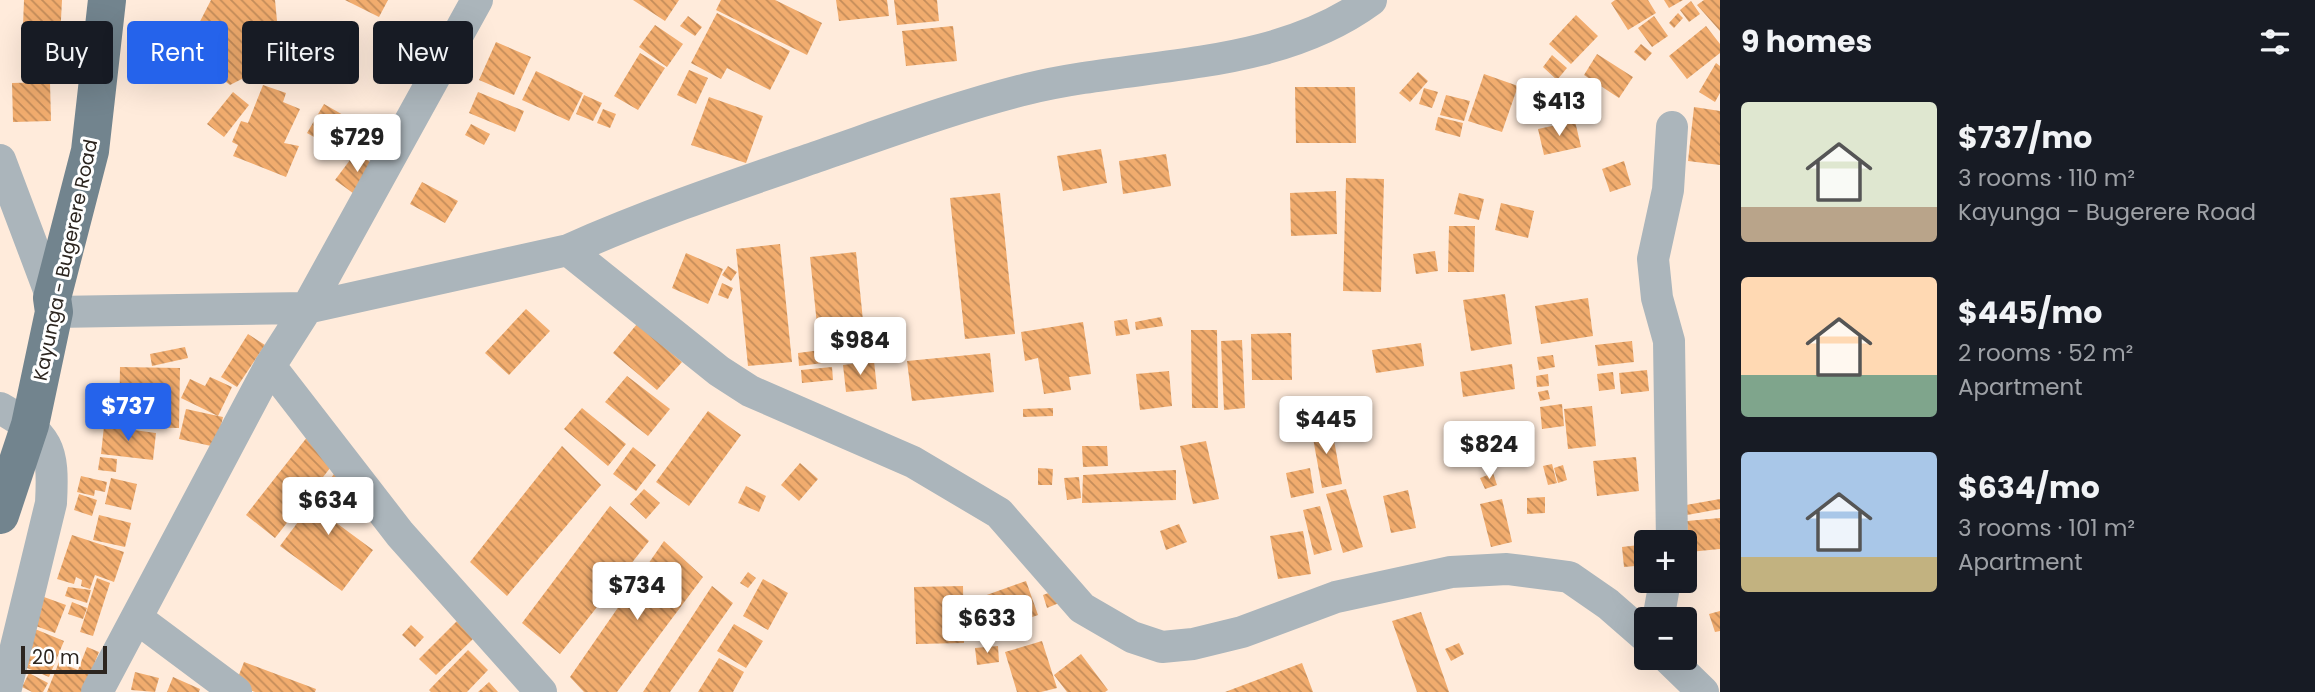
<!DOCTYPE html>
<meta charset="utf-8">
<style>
:root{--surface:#171b24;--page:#242831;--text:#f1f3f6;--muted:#9ea1a6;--accent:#2563eb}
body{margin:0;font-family:Poppins,sans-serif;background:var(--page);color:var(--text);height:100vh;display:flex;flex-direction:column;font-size:26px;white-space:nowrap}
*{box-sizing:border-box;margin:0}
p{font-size:23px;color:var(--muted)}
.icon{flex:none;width:38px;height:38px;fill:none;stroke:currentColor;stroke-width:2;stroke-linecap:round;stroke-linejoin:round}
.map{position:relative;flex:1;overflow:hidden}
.details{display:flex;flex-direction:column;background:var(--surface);width:595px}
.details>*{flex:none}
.hud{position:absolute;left:21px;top:21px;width:665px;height:63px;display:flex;gap:14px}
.controls{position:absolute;left:1634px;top:530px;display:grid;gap:14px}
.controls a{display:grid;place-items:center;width:63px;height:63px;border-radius:7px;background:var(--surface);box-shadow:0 7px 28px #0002;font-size:35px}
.scale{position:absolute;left:21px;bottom:18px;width:86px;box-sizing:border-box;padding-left:7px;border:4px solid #2c251f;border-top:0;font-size:19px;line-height:24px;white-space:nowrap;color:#2c251f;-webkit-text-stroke:5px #fff;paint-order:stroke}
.price{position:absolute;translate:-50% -60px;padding:0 16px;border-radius:7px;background:#fff;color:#222;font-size:23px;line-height:46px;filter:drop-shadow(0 2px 4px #0008)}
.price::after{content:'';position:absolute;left:50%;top:42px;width:21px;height:16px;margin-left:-10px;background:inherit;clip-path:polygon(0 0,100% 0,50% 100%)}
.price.active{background:var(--accent);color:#fff}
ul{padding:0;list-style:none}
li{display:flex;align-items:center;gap:21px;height:175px;padding:0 21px}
li span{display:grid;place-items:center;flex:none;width:196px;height:140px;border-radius:7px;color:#555}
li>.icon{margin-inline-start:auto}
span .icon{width:84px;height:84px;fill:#fffc;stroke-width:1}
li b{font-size:30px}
h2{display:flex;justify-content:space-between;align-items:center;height:84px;padding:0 21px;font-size:30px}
.pill{padding:0 24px;border-radius:7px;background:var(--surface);box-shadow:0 7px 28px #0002;font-size:24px;line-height:63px}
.pill.active{background:var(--accent);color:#fff}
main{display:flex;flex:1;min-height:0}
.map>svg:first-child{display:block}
.building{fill:url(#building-back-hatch)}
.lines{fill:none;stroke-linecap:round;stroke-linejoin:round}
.minor{stroke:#abb5bb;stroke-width:32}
.major{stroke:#72848e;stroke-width:38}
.labels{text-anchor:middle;stroke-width:6;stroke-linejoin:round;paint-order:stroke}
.street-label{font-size:19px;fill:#2c251f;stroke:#fff}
</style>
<main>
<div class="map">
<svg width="1720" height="692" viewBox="0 0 1720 692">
<defs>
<pattern id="building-back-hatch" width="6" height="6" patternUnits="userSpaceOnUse" patternTransform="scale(1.75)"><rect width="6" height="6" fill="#f1ac6e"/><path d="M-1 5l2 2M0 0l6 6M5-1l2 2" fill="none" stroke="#c38c5a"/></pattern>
</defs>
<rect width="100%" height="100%" fill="#ffebdb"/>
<path class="building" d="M24,0H62L58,78L21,77Z
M211,0H275L279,42L267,66L230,85L209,69L189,43Z
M345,0H388L379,17Z
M633,0H679L665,21Z
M721,0H775L822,23L807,55L716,10Z
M836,0H887L889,16L839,21Z
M894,0H937L939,21L897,25Z
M1615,0H1648L1656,13L1628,30L1611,3Z
M1664,0H1683L1669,8Z
M1704,0H1720V31L1697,5Z
M1691,1L1700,14L1689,22L1680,10Z
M717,13L790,51L770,90L727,68L721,79L691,63Z
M1678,13L1683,18L1674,28L1669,23Z
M1576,15L1598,36L1571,64L1549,44Z
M688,16L702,27L695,36L680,26Z
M1654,16L1668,36L1652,47L1638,28Z
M655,25L683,44L667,67L639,47Z
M953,26L957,61L906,66L902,31Z
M1706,26L1720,44V53L1687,79L1669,56Z
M496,42L531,57L514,95L479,80Z
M1641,44L1652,53L1645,61L1634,52Z
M640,53L665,68L638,110L614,96Z
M1597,54L1633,77L1619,98L1584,75Z
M1552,55L1567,68L1557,80L1543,67Z
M1716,63L1720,66V93L1715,102L1699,92Z
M689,70L708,78L696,104L677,95Z
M536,71L583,93L569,121L522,100Z
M1418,72L1428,81L1410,102L1399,93Z
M1484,74L1518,86L1502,132L1468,121Z
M50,82L51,121L13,122L12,83Z
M263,85L286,93L283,102L300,109L284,143L299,146L286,177L233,156L238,145L232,142L241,121L248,123Z
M1295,87H1355L1356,143H1296Z
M1424,88L1438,92L1432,108L1419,104Z
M233,92L249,105L224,137L207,124Z
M478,92L524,111L515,132L469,113Z
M584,95L602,103L593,121L576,114Z
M1446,95L1470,101L1464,121L1440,115Z
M709,97L763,116L746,163L691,145Z
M324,104L357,123L340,152L307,133Z
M1694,107L1720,111V165L1688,161Z
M603,109L616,114L610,128L597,123Z
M1438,117L1463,123L1460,137L1435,130Z
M1575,121L1581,147L1544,155L1538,129Z
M471,124L490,134L484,145L465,135Z
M1101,149L1107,183L1063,191L1057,156Z
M356,152L378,168L357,196L335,180Z
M1166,154L1171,186L1123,194L1119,161Z
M1624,161L1631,185L1610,192L1602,169Z
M1346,178L1384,179L1381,292L1343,291Z
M422,182L458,201L445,223L410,204Z
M1336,191L1337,234L1291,236L1290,193Z
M1000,193L1015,334L965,339L950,198Z
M1459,193L1484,199L1479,220L1454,214Z
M1501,203L1534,211L1528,238L1495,230Z
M1449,226H1475L1474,272H1448Z
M780,244L792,362L748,366L736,249Z
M1435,251L1438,271L1416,274L1413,254Z
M856,252L865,340L819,344L810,257Z
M686,253L723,269L708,304L672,288Z
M728,266L737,272L731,281L722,275Z
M722,283L733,288L728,299L718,295Z
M1505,294L1512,344L1471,351L1463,300Z
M1588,298L1593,336L1541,344L1535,306Z
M526,309L550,331L509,375L485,353Z
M1161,317L1163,326L1136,330L1135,322Z
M1127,319L1130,334L1116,336L1114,321Z
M1083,322L1091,374L1069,377L1071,390L1044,394L1038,358L1025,361L1021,332Z
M637,324L682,362L657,390L613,353Z
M1191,330H1217L1218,408H1192Z
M1291,333L1292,380H1252L1251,334Z
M248,334L265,345L237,387L221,377Z
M1242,340L1245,408L1224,410L1221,341Z
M1632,341L1634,362L1598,366L1595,345Z
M1421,343L1424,366L1376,373L1372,350Z
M185,347L188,358L152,366L150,354Z
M821,350L823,363L799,366L798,353Z
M990,353L994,392L912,401L907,361Z
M1553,355L1555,367L1539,370L1537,357Z
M874,361L877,389L846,392L843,365Z
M1512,364L1515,389L1463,397L1460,372Z
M120,367L180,368L179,428L119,427Z
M832,367L833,380L802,383L801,370Z
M1647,370L1649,391L1621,394L1619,373Z
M1169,371L1172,406L1140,410L1136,374Z
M1613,372L1615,389L1599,391L1597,374Z
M1548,374L1549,386L1537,387L1536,376Z
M627,376L670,409L648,436L605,402Z
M210,377L232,387L218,416L223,417L216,447L179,439L186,409L218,416L181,398L190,379L205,386Z
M1548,390L1550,399L1540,401L1538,392Z
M1562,404L1564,426L1542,429L1540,407Z
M1592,406L1596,446L1568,449L1564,409Z
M582,408L626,444L608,466L564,429Z
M1053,408V416L1023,417V409Z
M708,411L741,435L689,506L656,482Z
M1331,424L1342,484L1322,488L1311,427Z
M104,426L156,433L153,460L101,454Z
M308,436L338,458L275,538L246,515Z
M1206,441L1219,499L1193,504L1180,446Z
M562,446L601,485L507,596L470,562Z
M1082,446H1107L1108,466L1083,467Z
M633,447L656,465L636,491L613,474Z
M100,457L117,459L116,472L98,470Z
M1636,457L1639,491L1597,496L1593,461Z
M800,463L818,479L799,501L781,485Z
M1552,464L1557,483L1548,485L1543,466Z
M1563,465L1567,480L1558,483L1554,468Z
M1038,468L1053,469L1052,485H1038Z
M1310,468L1314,493L1291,498L1286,473Z
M337,470L357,485L331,519L373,550L342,591L280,546Z
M1176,470V500L1082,503L1083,475Z
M1493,473L1497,485L1485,489L1480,478Z
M81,476L107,482L105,492L95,490L94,496L77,492Z
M1079,477L1081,498L1067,500L1064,478Z
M111,478L137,484L131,510L105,504Z
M746,486L766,496L759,512L738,503Z
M644,489L660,503L646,519L630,504Z
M1346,489L1363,547L1343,553L1326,494Z
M1408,490L1416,528L1391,533L1383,496Z
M79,494L97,500L92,516L74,510Z
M1545,497V513L1527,514V498Z
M1502,499L1512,542L1491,547L1480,504Z
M1720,499V509L1687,515L1686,505Z
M610,506L649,541L560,654L522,623Z
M1320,506L1332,550L1314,555L1303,510Z
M99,515L131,523L125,547L93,540Z
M1720,518V549L1689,552L1687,521Z
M1179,524L1187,542L1166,550L1160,531Z
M1303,531L1311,574L1278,579L1270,536Z
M72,535L124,552L114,582L95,575L90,589L81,586L82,580L76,577L74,584L57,579Z
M664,541L703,577L617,692H584L570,677Z
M1647,544V565L1624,567L1622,547Z
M748,572L756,578L748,588L740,583Z
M97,578L110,583L93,636L80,632Z
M763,579L788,593L768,630L743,616Z
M1026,581L1038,615L982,635L970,601Z
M712,586L733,603L670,692H643Z
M963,586L964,643L916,644L914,587Z
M68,587L91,590L87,603L65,596Z
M1054,591L1059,603L1047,608L1043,595Z
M44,597L66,605L55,633L33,625Z
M72,602L87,608L83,619L68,614Z
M1720,611V631L1715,632L1709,614Z
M1421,612L1449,692H1417L1392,621Z
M457,621L474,638L436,675L419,659Z
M734,624L763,641L746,668L717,651Z
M411,625L424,637L415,647L402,635Z
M35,629L64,641L49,677L20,665Z
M1042,641L1057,688L1041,692H1017L1005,652Z
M1459,643L1464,654L1451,661L1445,649Z
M998,646L999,662L977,665L975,648Z
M87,647L99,652L83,692H47L59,662L78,670Z
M468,650L488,670L467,692H431L429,690Z
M1081,654L1108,690L1105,692H1067L1054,675Z
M719,658L744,672L733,692H698Z
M244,662L316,689L315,692H255L235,685Z
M1302,663L1313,692H1225Z
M135,672L159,678L155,692L131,690Z
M29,673L48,683L43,692H32L22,687Z
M173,677L200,689L199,692H167Z
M489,682L498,692H478Z"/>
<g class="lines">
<path class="minor" d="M0,160L52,298
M568,250C649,214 732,186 816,157C886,133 955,107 1027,89C1141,61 1273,72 1371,0
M54,312L307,308L568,250L719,371L750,391L913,462L999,513L1082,608L1132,637L1162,647L1193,644L1242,632L1336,597L1451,572L1507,569L1569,577L1608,604L1647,638
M270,366L400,534L541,692
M0,408C49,436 54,447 51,503L5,692
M1672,542L1669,341L1657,298L1653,259L1668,190L1672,127
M138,619L236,692
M1658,620L1665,581
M1668,658L1703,692
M97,692L270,366L307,308L477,0"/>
<path class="major" d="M0,515L30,425L54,312L52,298L90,151L107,0"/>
</g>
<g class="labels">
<g class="street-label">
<text transform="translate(65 260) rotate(-78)" y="7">Kayunga - Bugerere Road</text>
</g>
</g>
</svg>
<div class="controls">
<a>+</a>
<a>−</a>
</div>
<div class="scale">20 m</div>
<b class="price" style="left:1559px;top:138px">$413</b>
<b class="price" style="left:357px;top:174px">$729</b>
<b class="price" style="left:860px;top:377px">$984</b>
<b class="price active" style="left:128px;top:443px">$737</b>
<b class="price" style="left:1326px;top:456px">$445</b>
<b class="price" style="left:1489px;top:481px">$824</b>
<b class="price" style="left:328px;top:537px">$634</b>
<b class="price" style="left:637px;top:622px">$734</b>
<b class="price" style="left:987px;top:655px">$633</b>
<div class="hud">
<a class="pill">Buy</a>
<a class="pill active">Rent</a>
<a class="pill">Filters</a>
<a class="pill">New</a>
</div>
</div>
<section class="details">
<h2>9 homes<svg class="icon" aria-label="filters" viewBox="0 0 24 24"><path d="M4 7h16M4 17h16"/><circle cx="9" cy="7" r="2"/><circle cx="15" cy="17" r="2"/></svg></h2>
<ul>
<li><span style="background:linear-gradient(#dfe7d0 75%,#b9a48a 0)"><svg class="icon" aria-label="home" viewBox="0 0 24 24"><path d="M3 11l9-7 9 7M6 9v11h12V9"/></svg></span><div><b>$737/mo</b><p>3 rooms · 110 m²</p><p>Kayunga - Bugerere Road</p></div></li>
<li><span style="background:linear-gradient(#ffd9b3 70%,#7fa58c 0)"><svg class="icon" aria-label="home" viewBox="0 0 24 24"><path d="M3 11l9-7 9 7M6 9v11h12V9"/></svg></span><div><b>$445/mo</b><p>2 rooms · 52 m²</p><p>Apartment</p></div></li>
<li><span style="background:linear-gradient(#a9c7e8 75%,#c2b280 0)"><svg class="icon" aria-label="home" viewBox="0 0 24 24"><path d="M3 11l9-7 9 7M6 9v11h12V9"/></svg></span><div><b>$634/mo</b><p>3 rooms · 101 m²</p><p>Apartment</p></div></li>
</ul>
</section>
</main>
